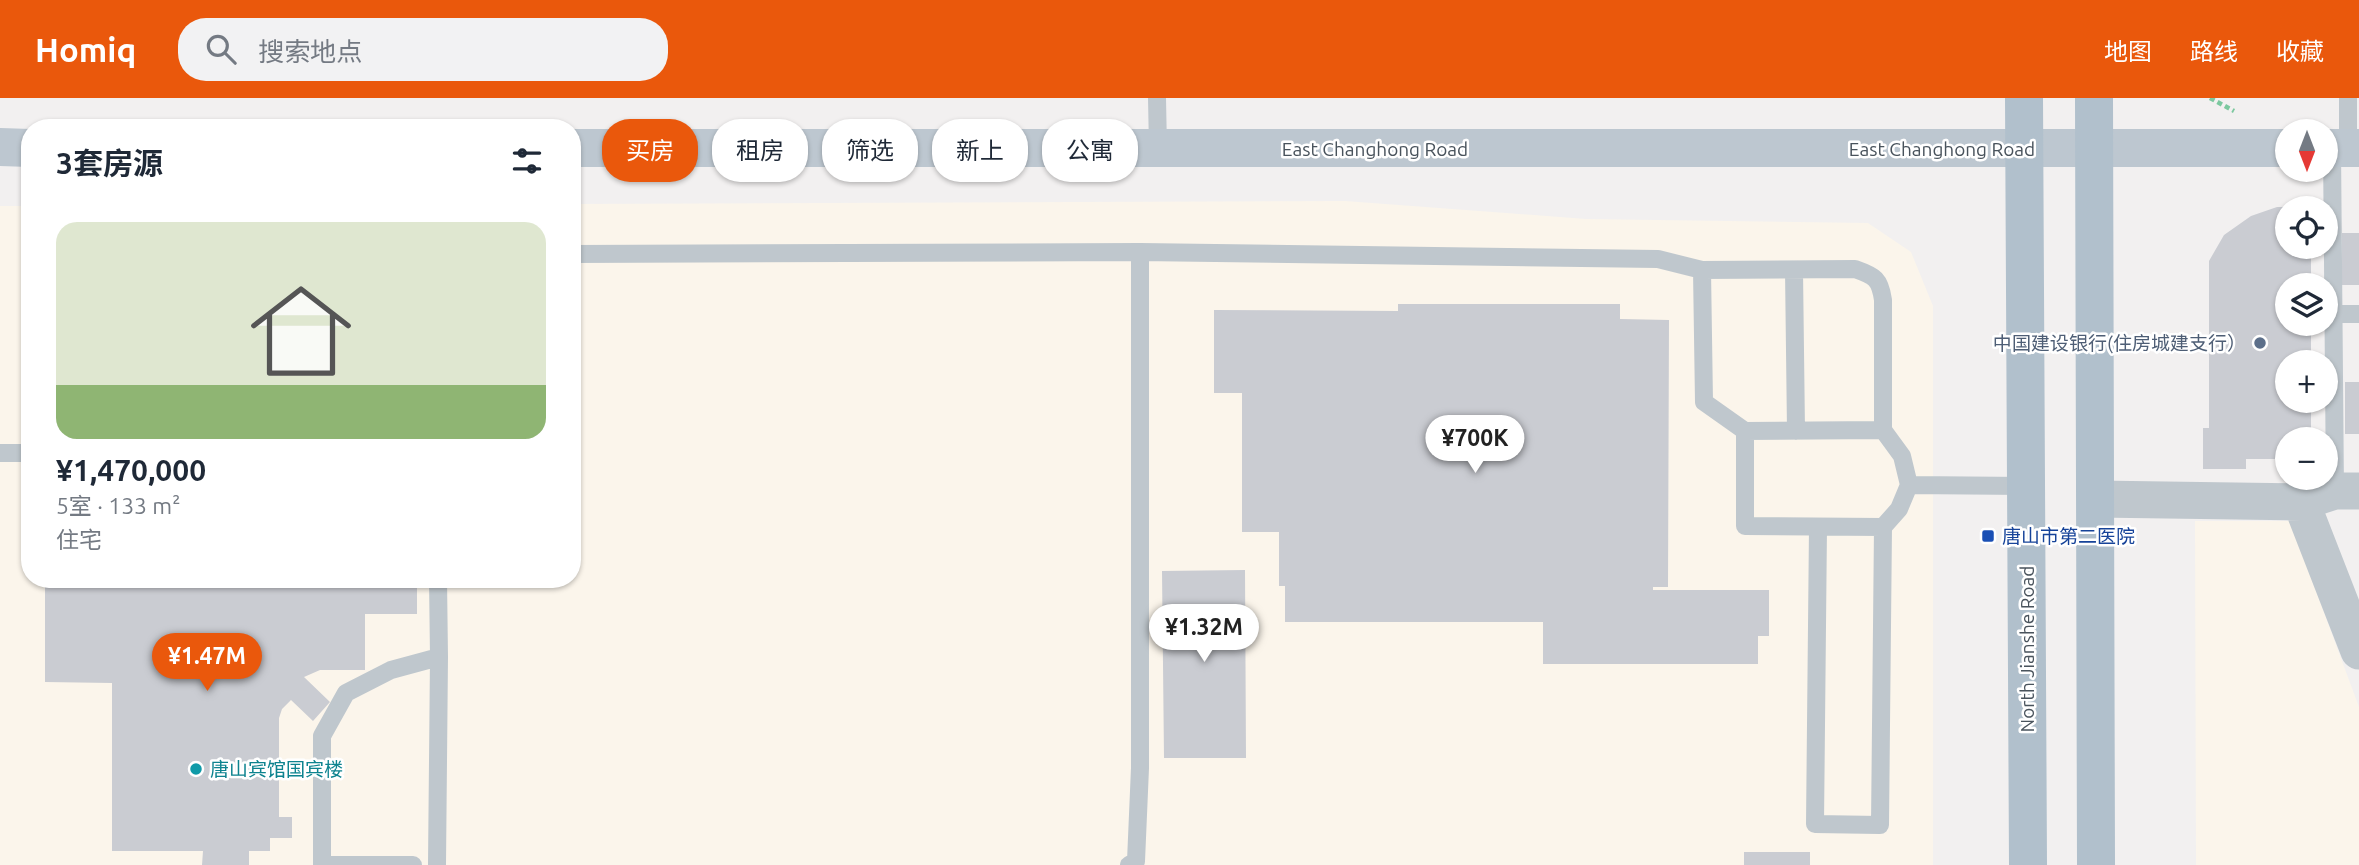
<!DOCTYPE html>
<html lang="zh">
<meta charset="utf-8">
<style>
:root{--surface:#fff;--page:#f2f2f3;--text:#1f2937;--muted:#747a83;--line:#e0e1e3;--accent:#ea580c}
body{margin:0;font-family:Ubuntu,"Noto Sans SC",sans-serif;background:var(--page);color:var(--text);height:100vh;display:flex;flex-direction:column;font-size:26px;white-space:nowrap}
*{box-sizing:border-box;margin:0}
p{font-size:23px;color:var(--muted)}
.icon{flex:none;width:38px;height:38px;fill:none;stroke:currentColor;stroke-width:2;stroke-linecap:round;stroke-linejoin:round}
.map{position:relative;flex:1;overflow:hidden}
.side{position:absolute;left:21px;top:21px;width:560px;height:469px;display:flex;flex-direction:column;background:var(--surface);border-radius:28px;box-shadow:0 2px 5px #0004}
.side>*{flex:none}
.hud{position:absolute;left:602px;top:21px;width:665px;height:63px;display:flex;gap:14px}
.needle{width:46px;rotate:180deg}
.buttons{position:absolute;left:2275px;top:21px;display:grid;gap:14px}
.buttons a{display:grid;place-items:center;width:63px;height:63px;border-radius:50%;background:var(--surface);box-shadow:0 2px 5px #0004;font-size:35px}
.price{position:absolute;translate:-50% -60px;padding:0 16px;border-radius:24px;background:#fff;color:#222;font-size:23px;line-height:46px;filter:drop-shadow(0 2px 4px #0008)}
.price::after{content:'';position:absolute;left:50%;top:42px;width:21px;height:16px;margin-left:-10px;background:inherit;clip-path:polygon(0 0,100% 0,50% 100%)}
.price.selected{background:var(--accent);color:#fff}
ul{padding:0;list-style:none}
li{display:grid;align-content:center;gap:14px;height:371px;padding:0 35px}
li+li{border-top:2px solid var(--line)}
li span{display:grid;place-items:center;height:217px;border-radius:21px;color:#555}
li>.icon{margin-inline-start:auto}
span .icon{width:126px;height:126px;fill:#fffc;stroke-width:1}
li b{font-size:30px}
h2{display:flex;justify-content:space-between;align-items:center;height:84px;padding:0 35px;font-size:30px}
.tag{padding:0 24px;border-radius:28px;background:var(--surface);box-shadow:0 2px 5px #0004;font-size:24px;line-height:63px}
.tag.selected{background:var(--accent);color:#fff}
header{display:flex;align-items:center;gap:42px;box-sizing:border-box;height:98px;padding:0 35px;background:var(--accent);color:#fff}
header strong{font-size:33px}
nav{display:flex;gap:38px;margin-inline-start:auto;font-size:24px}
.search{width:490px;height:63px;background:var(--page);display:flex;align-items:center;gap:18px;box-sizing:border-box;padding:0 24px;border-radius:28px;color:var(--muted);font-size:26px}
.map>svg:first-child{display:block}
.commercial{fill:#fbf5eb}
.building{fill:#caccd2}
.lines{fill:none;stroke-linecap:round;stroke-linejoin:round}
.path{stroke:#7cc89f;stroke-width:4.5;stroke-dasharray:5 3.5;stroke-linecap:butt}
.lane{stroke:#bfc7cd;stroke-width:18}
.street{stroke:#bfc7cd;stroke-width:37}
.secondary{stroke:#bdc7d0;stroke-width:38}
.primary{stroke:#b1c0cc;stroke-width:38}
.service-dot{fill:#5c6f8a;stroke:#fff;stroke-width:2.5}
.transit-dot{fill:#1a4fb4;stroke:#fff;stroke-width:2.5}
.culture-dot{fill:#0f9aa8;stroke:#fff;stroke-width:2.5}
.labels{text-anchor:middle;stroke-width:5;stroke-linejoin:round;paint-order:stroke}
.street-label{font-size:19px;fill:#49535c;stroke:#fff}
.service-label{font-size:19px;fill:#4e5e75;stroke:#fff;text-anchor:end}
.transit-label{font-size:19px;fill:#164399;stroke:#fff;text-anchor:start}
.culture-label{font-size:19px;fill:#0d838f;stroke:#fff;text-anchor:start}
</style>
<header>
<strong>Homiq</strong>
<div class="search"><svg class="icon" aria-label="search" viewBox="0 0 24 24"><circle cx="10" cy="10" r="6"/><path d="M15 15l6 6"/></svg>搜索地点</div>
<nav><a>地图</a><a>路线</a><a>收藏</a></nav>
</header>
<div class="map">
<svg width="2359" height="767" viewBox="0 0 2359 767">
<rect width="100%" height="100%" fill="#f2f0f0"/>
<path class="commercial" d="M1345,103L1586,121L1868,125L1911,154L1933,208V767H0V108H30V481H572V106Z
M2195,423H2290L2359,609V767H2196Z"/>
<path class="building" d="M2277,109H2287V149H2311V187H2287V226H2311V264H2287V303H2311V341H2287V361H2246V371H2203V330H2209V163L2224,137L2251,118Z
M2342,135H2359V187H2342Z
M1398,206H1620V221L1669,222L1668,489H1653V492H1769V538H1758V566H1543V524H1285V488H1279V434H1242V295H1214V212L1398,213Z
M2345,284H2359V336H2345Z
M1245,472L1246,660H1164L1162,473Z
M45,481H417V516H365V572H320L304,579L330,604L313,623L291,602L282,611L279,620V719H292V740H270V753H249V767H202L203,753H112V585L45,584Z
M1744,754H1810V767H1744Z"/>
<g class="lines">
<path class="path" d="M2210,0L2234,13"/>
<path class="lane" d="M1157,0L1158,50
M2348,0V50
M2332,50L2335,393
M572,156L1140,154L1658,161L1702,172L1855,171C1875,178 1880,181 1883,202V332L1902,358L1909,387L1899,411L1883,429L1880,727L1815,726L1818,429
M1702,172L1704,304L1745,333L1883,332
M1794,172L1796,333
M2334,216H2359
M1745,333V428L1883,429
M0,355H30
M1909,387L2027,388
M438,481L439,559
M413,767H322V638L346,595L391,572L439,559L437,767
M1129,767L1136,763L1140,670V154"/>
<path class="street" d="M2096,401L2301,404L2335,393H2359
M2301,404L2359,553"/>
<path class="secondary" d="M0,49L30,50
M572,50H2287
M2326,50H2359"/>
<path class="primary" d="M2024,0L2028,767
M2094,0L2096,767"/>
</g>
<circle class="service-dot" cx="2260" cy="245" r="7"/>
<rect class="transit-dot" x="1981" y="431" width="14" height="14" rx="3.5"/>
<circle class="culture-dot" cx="196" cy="671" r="7"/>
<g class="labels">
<g class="street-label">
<text x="1375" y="58">East Changhong Road</text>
<text x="1942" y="58">East Changhong Road</text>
<text transform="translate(2027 551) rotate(-90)" y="7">North Jianshe Road</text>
</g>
<g class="service-label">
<text x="2246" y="252">中国建设银行(住房城建支行）</text>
</g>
<g class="transit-label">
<text x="2002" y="445">唐山市第二医院</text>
</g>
<g class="culture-label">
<text x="210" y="678">唐山宾馆国宾楼</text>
</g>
</g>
</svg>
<div class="buttons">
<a><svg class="needle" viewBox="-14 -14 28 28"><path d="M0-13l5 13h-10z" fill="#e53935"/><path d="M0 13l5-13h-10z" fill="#747a83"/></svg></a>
<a><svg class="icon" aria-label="locate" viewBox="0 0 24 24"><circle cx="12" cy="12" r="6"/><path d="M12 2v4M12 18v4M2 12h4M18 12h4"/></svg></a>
<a><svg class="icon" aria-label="layers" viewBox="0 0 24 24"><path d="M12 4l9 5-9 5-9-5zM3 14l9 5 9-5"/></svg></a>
<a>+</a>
<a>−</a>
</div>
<b class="price" style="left:1475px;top:377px">¥700K</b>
<b class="price" style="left:1204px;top:566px">¥1.32M</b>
<b class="price selected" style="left:207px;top:595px">¥1.47M</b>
<div class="hud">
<a class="tag selected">买房</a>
<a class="tag">租房</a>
<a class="tag">筛选</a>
<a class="tag">新上</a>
<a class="tag">公寓</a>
</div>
<section class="side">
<h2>3套房源<svg class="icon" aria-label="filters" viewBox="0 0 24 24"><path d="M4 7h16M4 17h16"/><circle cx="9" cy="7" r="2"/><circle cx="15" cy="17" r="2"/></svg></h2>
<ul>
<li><span style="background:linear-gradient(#dfe7d0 75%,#8fb573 0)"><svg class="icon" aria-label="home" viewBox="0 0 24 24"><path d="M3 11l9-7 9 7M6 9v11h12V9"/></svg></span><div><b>¥1,470,000</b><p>5室 · 133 m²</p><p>住宅</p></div></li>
</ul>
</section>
</div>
